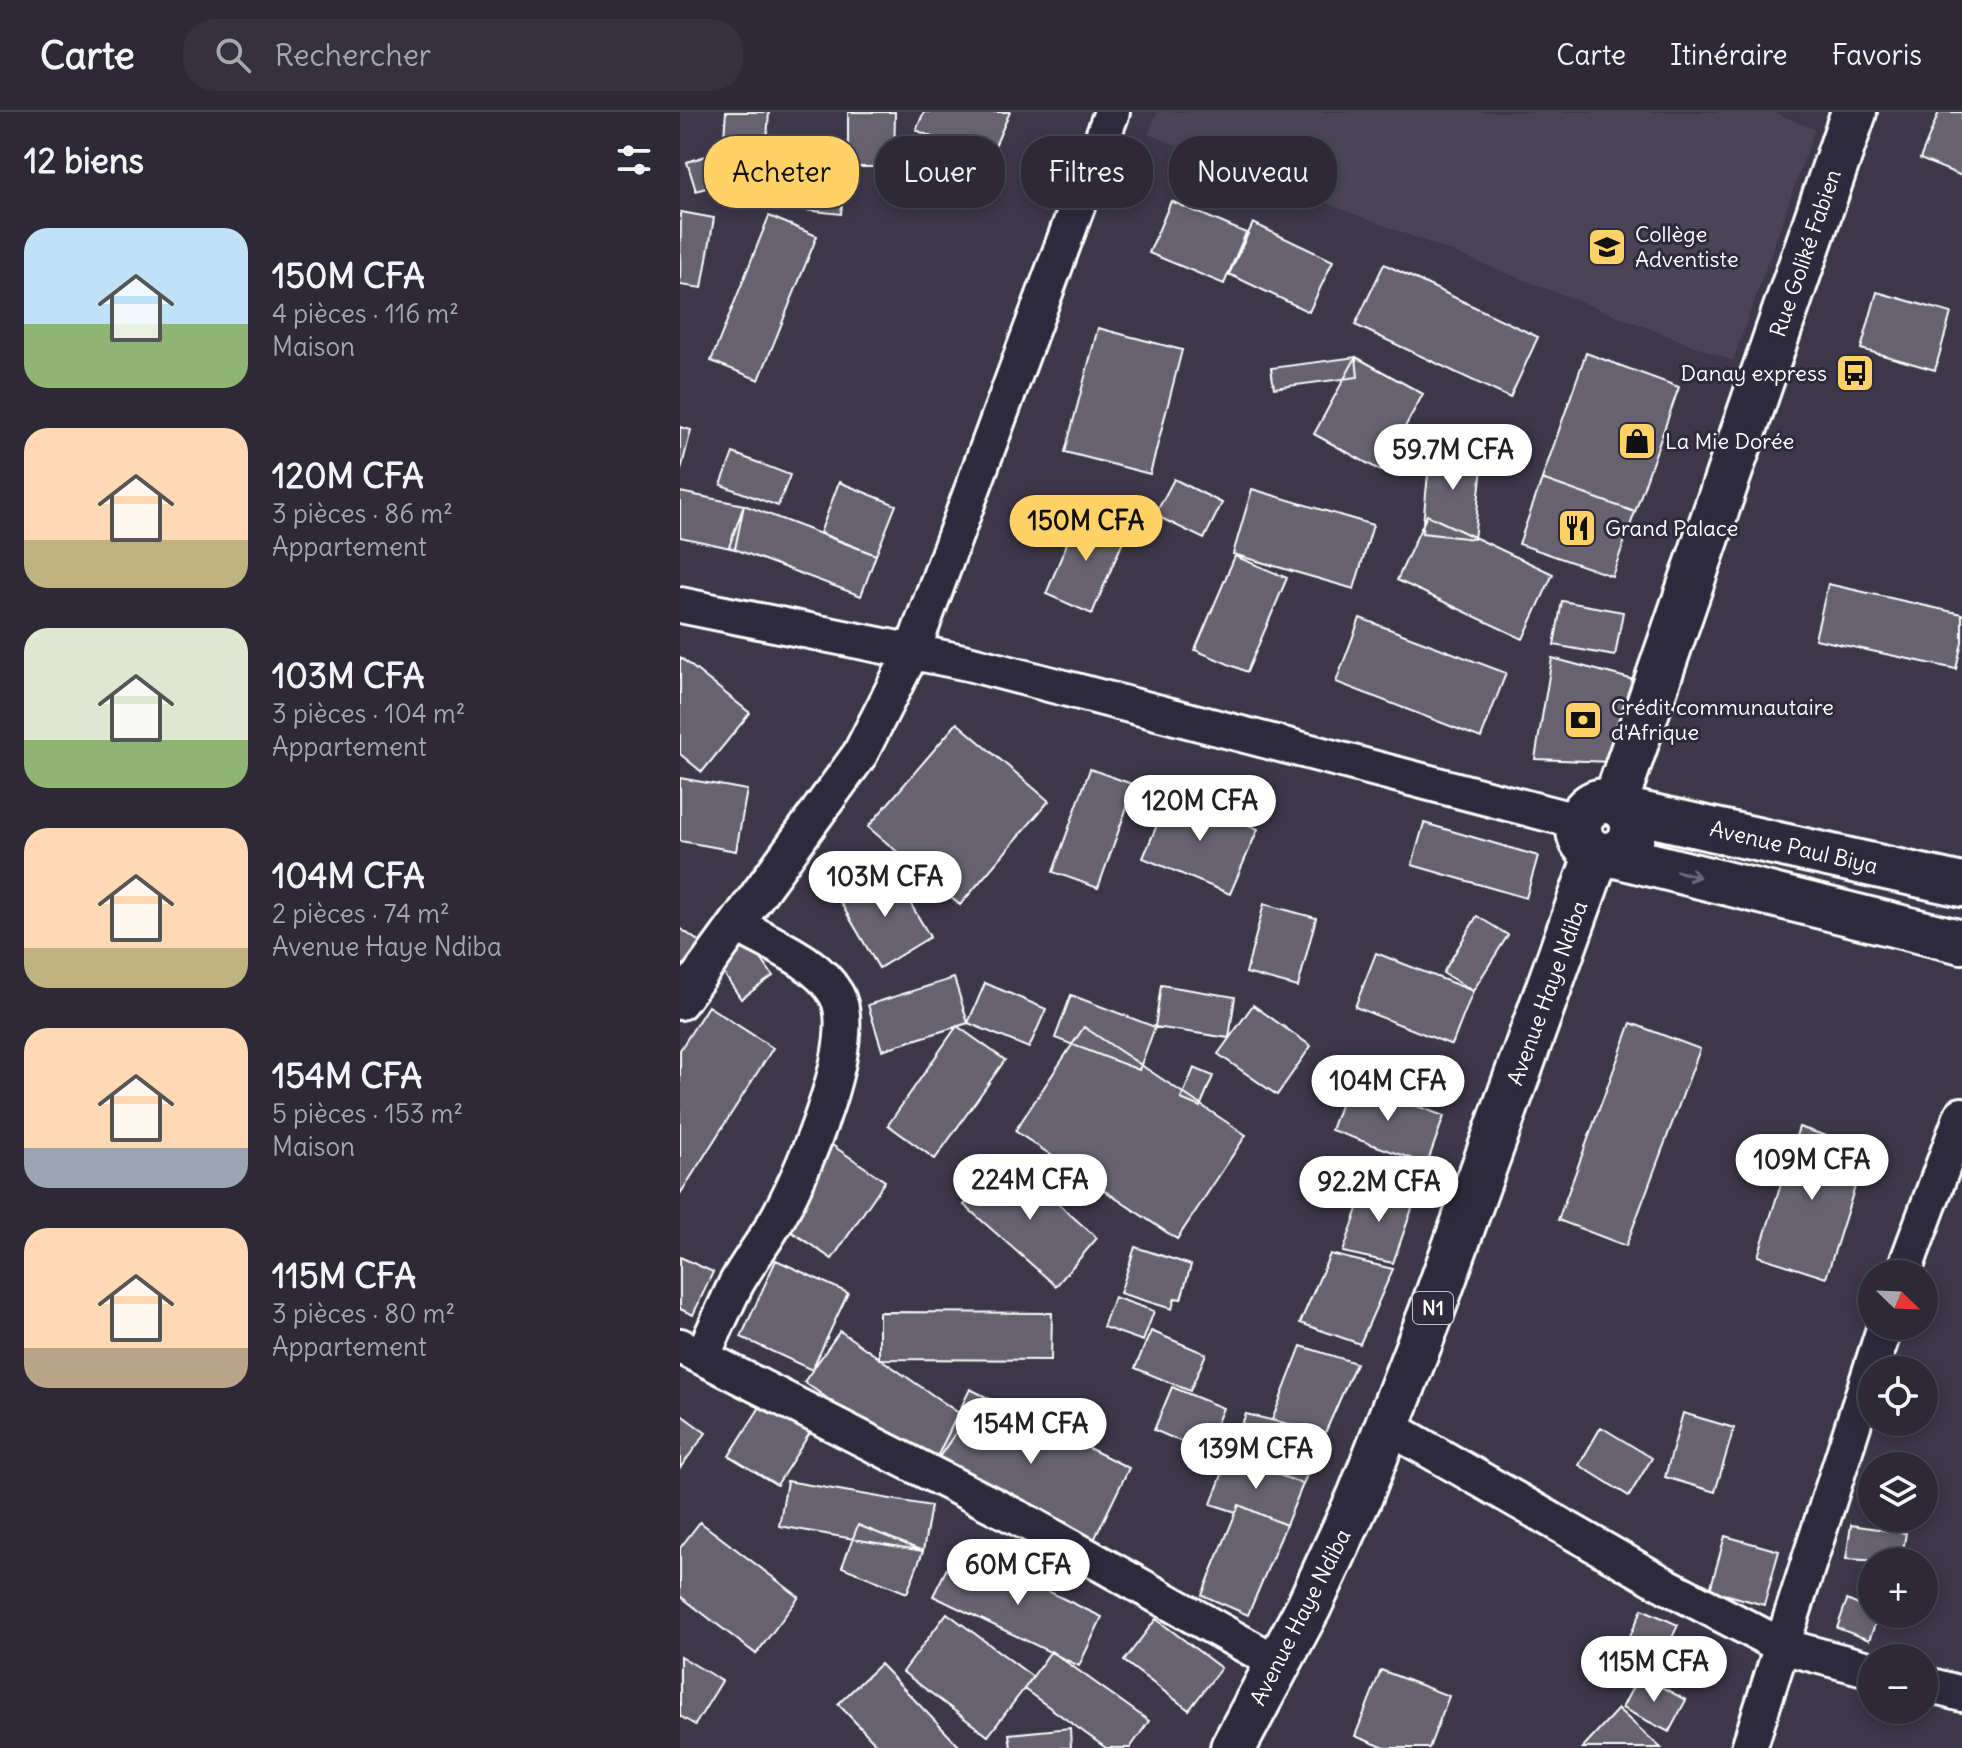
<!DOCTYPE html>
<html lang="fr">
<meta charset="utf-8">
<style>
:root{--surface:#2d2937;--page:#35313f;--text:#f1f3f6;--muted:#a7a6ad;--line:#484552;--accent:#ffd166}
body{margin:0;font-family:Delius,sans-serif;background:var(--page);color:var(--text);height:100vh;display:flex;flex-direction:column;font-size:30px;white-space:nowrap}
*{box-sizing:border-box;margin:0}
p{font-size:26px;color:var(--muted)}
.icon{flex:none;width:44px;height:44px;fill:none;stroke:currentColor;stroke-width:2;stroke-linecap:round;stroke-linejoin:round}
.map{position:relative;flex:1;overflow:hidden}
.drawer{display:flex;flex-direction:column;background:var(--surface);width:680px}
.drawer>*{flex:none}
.hud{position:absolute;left:24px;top:24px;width:760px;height:72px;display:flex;gap:16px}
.needle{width:52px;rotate:113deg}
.fabs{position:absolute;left:1178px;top:1148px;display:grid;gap:16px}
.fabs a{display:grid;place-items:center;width:80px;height:80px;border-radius:50%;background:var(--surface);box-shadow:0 4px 12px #0003,0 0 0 2px var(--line);font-size:40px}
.price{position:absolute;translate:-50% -68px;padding:0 18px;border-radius:28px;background:#fff;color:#222;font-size:26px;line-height:52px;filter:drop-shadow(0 2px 4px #0008)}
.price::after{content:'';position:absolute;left:50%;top:48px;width:24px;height:18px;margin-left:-12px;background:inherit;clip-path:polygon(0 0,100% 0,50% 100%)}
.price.selected{background:var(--accent);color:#111}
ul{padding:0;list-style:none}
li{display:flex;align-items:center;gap:24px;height:200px;padding:0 24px}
li span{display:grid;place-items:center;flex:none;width:224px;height:160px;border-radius:24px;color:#555}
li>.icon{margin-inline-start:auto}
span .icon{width:96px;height:96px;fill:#fffc;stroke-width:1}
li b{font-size:34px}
h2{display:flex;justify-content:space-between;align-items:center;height:96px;padding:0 24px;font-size:34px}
.pill{padding:0 28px;border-radius:32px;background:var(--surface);box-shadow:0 4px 12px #0003,0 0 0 2px var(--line);font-size:28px;line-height:72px}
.pill.selected{background:var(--accent);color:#111}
header{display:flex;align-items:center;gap:48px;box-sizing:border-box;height:112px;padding:0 40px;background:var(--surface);border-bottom:2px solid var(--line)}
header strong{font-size:38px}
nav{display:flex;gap:44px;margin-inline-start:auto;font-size:28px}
.search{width:560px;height:72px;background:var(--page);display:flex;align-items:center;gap:20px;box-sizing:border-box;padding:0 28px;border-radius:32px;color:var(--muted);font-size:30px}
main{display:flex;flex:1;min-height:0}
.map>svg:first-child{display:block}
.built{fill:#494455}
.building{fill:#666270;stroke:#fff;stroke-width:2}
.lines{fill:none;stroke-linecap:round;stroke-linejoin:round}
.minor-casing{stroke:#fff;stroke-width:40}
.tertiary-casing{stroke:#fff;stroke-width:48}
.trunk-casing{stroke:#fff;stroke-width:50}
.minor{stroke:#2f2a3d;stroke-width:34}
.tertiary{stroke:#2f2a3d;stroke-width:42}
.trunk{stroke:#2f2a3d;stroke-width:44}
.oneway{stroke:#6d6a77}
.labels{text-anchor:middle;stroke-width:6;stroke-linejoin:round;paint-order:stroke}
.shield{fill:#2f2a3d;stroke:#c1bfc5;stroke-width:2}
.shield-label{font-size:20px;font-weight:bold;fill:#fff}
.poi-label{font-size:22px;fill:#fff;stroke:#2f2a3d;text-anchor:start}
.street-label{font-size:22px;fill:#fff;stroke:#2f2a3d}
</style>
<header>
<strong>Carte</strong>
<div class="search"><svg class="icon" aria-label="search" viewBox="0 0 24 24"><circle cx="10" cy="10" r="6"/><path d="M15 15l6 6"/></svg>Rechercher</div>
<nav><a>Carte</a><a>Itinéraire</a><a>Favoris</a></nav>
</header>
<main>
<section class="drawer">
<h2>12 biens<svg class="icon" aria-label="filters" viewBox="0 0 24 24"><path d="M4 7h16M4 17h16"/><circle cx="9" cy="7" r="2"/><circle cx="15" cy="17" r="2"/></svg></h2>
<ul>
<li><span style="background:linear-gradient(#bfe0f5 60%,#8fb573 0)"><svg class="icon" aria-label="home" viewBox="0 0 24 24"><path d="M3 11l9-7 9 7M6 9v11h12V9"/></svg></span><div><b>150M CFA</b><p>4 pièces · 116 m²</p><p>Maison</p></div></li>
<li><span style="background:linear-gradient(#ffd9b3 70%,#c2b280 0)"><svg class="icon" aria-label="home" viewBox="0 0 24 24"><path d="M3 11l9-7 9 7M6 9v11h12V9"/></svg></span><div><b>120M CFA</b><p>3 pièces · 86 m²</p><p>Appartement</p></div></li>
<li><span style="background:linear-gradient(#dfe7d0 70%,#8fb573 0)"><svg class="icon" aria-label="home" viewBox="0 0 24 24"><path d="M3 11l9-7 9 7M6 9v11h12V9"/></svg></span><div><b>103M CFA</b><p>3 pièces · 104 m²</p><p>Appartement</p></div></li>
<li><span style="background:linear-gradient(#ffd9b3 75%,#c2b280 0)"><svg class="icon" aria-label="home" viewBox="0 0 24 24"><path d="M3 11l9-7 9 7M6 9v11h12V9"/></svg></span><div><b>104M CFA</b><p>2 pièces · 74 m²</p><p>Avenue Haye Ndiba</p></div></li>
<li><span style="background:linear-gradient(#ffd9b3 75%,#9aa5b1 0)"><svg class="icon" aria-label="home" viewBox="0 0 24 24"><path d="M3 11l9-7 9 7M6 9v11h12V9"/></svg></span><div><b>154M CFA</b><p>5 pièces · 153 m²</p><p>Maison</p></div></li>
<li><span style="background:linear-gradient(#ffd9b3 75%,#b9a48a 0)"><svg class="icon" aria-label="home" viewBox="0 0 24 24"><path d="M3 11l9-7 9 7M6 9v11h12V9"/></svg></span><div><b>115M CFA</b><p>3 pièces · 80 m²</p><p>Appartement</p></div></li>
</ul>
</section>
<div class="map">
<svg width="1282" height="1636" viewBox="0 0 1282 1636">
<rect width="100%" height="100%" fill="#3c3749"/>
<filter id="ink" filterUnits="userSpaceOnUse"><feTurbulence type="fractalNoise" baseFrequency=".0125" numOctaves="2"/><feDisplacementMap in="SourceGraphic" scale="16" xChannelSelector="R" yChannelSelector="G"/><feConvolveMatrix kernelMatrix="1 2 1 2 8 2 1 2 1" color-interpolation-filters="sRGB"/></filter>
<g filter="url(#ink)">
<path class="built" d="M477,0H1093L1135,17L1053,249L468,22Z"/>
<path class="building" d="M46,0H89L86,40L43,36Z
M168,0H215L214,55H168Z
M244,0H330L308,50L236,18Z
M1259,0H1282V64L1240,47Z
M45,38L54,67L16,79L7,50Z
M101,49L166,55L161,102L97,95Z
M491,89L566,121L544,172L469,141Z
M1,100L34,106L22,176L0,173Z
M89,104L137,124L79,268L31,249Z
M573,111L653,149L629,200L549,162Z
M704,152L858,225L830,286L675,213Z
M1197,180L1271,201L1255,258L1181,237Z
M418,216L502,238L470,362L385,340Z
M906,241L999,275L955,400L862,367Z
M676,245L678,265L594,276L591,256Z
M676,245L743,282L701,359L634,322Z
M0,315L11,318L1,358L0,357Z
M751,333L804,338L794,427L742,421Z
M53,341L110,363L98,394L41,373Z
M494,367L542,391L524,427L475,403Z
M862,367L955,400L932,464L839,432Z
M159,370L216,393L196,443L140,421Z
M572,377L693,413L674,477L553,442Z
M0,380L64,393L55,437L0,425Z
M64,393L196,443L181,484L49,435Z
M400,400L447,420L412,502L366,482Z
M747,403L873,462L843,527L717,468Z
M555,444L607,466L567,560L515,538Z
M1148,472L1282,502V530L1276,557L1135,527Z
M882,489L943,500L935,544L874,533Z
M680,506L826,561L801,626L656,570Z
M0,545L70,601L22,660L0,642Z
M872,546L958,569L931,650L855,647Z
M277,611L369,689L280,793L188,715Z
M410,657L455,673L418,776L373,760Z
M0,666L67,678L56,739L0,729Z
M491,680L578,717L550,782L463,746Z
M744,711L858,744L846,786L732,753Z
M211,758L250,825L199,856L159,788Z
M584,792L636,806L618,875L566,861Z
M797,804L828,823L793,879L763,861Z
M58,813L93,864L61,887L26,835Z
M0,816L26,835L0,869Z
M696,841L793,879L772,933L675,895Z
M274,866L288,911L202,938L188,893Z
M305,871L366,897L349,936L288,911Z
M481,873L555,885L549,926L475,915Z
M391,883L475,915L459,958L375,926Z
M573,893L631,934L597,983L538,942Z
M28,894L93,936L0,1082V938Z
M951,911L1020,937L946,1134L878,1108Z
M277,914L325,948L255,1047L208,1013Z
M404,915L566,1023L497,1127L335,1019Z
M514,956L533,964L520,995L501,987Z
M669,969L764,1004L747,1052L651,1018Z
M1119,1015L1187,1037L1146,1166L1078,1144Z
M143,1027L205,1069L152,1147L90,1105Z
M325,1045L417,1126L376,1174L284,1093Z
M687,1071L735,1088L713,1151L663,1140Z
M455,1135L511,1153L501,1187L495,1186L492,1197L440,1181Z
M650,1142L713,1157L680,1232L620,1211Z
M0,1145L33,1160L13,1203L0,1197Z
M96,1148L168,1181L132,1258L61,1225Z
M434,1185L474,1199L463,1229L423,1215Z
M199,1200L372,1201L371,1248L199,1247Z
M160,1219L286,1306L250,1358L124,1270Z
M471,1219L526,1242L510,1279L455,1256Z
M621,1234L676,1251L645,1321L592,1308Z
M492,1275L543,1296L525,1340L474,1318Z
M290,1277L449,1356L412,1432L253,1353Z
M85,1287L133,1316L97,1373L49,1344Z
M1003,1301L1054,1316L1035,1380L985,1365Z
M0,1302L26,1321L0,1356Z
M566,1302L645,1321L623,1372L549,1344Z
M921,1315L972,1346L949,1384L899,1353Z
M549,1344L623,1372L606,1413L559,1393L556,1400L531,1392Z
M107,1369L251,1394L243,1439L99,1414Z
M559,1393L606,1413L568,1503L522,1483Z
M20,1410L119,1485L76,1542L0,1484V1436Z
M178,1413L243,1439L227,1481L162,1455Z
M1171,1413L1226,1421L1221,1450L1166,1447Z
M1045,1424L1099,1439L1084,1493L1030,1478Z
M277,1436L422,1505L399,1554L253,1484Z
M1167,1488L1199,1502L1189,1528L1157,1516Z
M962,1497L998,1513L982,1547L947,1531Z
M267,1501L353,1565L308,1624L223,1560Z
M476,1507L541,1556L509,1598L444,1549Z
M371,1539L469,1609L450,1636H426L344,1577Z
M0,1544L42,1569L15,1613L0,1604Z
M200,1552L281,1636H200L158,1592Z
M701,1558L769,1584L749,1636H705L675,1624Z
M959,1563L1006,1588L989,1620L942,1596Z
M938,1597L981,1636H902Z
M390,1616L391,1636H331L329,1622Z"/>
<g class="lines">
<defs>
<path id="minor" d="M0,493L288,551L900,710
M0,890L180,642L232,540L432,0
M1223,1162L1282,1003
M0,1234L350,1412L599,1552
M22,1244C34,1220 44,1196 56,1172C70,1147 88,1125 101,1100C124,1057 182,925 156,882C136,848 90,832 58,813
M707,1314L987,1474L1102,1534L1192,1558
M1244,1572L1282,1582
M1069,1636L1205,1214"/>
<path id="tertiary" d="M946,698L1282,773
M932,743L1282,830"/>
<path id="trunk" d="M899 716a27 27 0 1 1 54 0a27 27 0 1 1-54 0Z
M935,691L1174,0
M553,1636L629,1494L680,1384L752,1199L917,742"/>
</defs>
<use href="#minor" class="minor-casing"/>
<use href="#tertiary" class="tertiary-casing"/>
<use href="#trunk" class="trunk-casing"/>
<use href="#minor" class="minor"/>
<use href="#tertiary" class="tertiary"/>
<use href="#trunk" class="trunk"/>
</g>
<defs><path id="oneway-shaft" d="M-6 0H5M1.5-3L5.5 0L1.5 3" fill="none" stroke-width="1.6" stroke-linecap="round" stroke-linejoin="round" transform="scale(2)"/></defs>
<use class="oneway" href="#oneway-shaft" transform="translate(1008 762) rotate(14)"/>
</g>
<defs>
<symbol id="school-square" viewBox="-11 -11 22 22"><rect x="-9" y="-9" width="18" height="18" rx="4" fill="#ffd166" stroke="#2f2a3d"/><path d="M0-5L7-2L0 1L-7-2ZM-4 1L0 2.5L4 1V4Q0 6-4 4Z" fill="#111"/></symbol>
<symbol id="bus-square" viewBox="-11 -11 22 22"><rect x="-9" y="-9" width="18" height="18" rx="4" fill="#ffd166" stroke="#2f2a3d"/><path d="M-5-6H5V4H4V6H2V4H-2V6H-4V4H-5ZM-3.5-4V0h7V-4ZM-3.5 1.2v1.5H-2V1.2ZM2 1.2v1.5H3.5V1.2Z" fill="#111"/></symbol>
<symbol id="shop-square" viewBox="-11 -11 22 22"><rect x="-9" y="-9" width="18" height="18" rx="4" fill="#ffd166" stroke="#2f2a3d"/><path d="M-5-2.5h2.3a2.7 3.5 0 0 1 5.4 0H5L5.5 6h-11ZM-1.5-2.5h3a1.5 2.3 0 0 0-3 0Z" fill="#111"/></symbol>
<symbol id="restaurant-square" viewBox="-11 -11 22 22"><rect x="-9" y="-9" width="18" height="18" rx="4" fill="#ffd166" stroke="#2f2a3d"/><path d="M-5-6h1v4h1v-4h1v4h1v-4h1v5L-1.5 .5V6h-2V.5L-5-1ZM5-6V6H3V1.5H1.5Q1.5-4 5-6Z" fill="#111"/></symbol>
<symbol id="bank-square" viewBox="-11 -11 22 22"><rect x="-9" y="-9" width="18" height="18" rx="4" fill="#ffd166" stroke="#2f2a3d"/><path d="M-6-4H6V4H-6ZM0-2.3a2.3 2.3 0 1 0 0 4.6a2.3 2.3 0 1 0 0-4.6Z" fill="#111"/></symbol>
</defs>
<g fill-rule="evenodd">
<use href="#school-square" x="905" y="113" width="44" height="44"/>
<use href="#bus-square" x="1153" y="239" width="44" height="44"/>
<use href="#shop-square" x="935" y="307" width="44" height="44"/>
<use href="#restaurant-square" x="875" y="394" width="44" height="44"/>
<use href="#bank-square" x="881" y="586" width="44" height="44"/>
</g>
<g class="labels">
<rect class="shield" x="733" y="1180" width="40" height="32" rx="6"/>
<g class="shield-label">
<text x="753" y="1203">N1</text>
</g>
<g class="poi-label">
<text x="955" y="130">Collège<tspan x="955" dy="25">Adventiste</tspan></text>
<text x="1147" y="269" text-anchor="end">Danay express</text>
<text x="985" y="337">La Mie Dorée</text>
<text x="925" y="424">Grand Palace</text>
<text x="931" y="603">Crédit communautaire<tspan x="931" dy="25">d'Afrique</tspan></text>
</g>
<g class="street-label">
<text transform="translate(1125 141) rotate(-71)" y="8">Rue Goliké Fabien</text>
<text transform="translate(1114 735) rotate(13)" y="8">Avenue Paul Biya</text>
<text transform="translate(867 881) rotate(-70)" y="8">Avenue Haye Ndiba</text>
<text transform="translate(620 1505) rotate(-63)" y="8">Avenue Haye Ndiba</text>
</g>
</g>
</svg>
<div class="fabs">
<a><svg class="needle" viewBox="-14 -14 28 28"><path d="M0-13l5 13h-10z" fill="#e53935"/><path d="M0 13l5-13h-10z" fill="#a7a6ad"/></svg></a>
<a><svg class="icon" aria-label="locate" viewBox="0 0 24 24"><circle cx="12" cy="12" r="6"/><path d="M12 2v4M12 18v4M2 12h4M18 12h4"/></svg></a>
<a><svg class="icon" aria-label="layers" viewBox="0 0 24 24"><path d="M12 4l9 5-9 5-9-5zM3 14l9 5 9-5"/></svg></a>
<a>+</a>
<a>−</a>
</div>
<b class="price" style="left:773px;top:380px">59.7M CFA</b>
<b class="price selected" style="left:406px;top:451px">150M CFA</b>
<b class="price" style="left:520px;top:731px">120M CFA</b>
<b class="price" style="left:205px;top:807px">103M CFA</b>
<b class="price" style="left:708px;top:1011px">104M CFA</b>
<b class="price" style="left:1132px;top:1090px">109M CFA</b>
<b class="price" style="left:350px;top:1110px">224M CFA</b>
<b class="price" style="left:699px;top:1112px">92.2M CFA</b>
<b class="price" style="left:351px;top:1354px">154M CFA</b>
<b class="price" style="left:576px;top:1379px">139M CFA</b>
<b class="price" style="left:338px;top:1495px">60M CFA</b>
<b class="price" style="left:974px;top:1592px">115M CFA</b>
<div class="hud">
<a class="pill selected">Acheter</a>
<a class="pill">Louer</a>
<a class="pill">Filtres</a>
<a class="pill">Nouveau</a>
</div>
</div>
</main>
